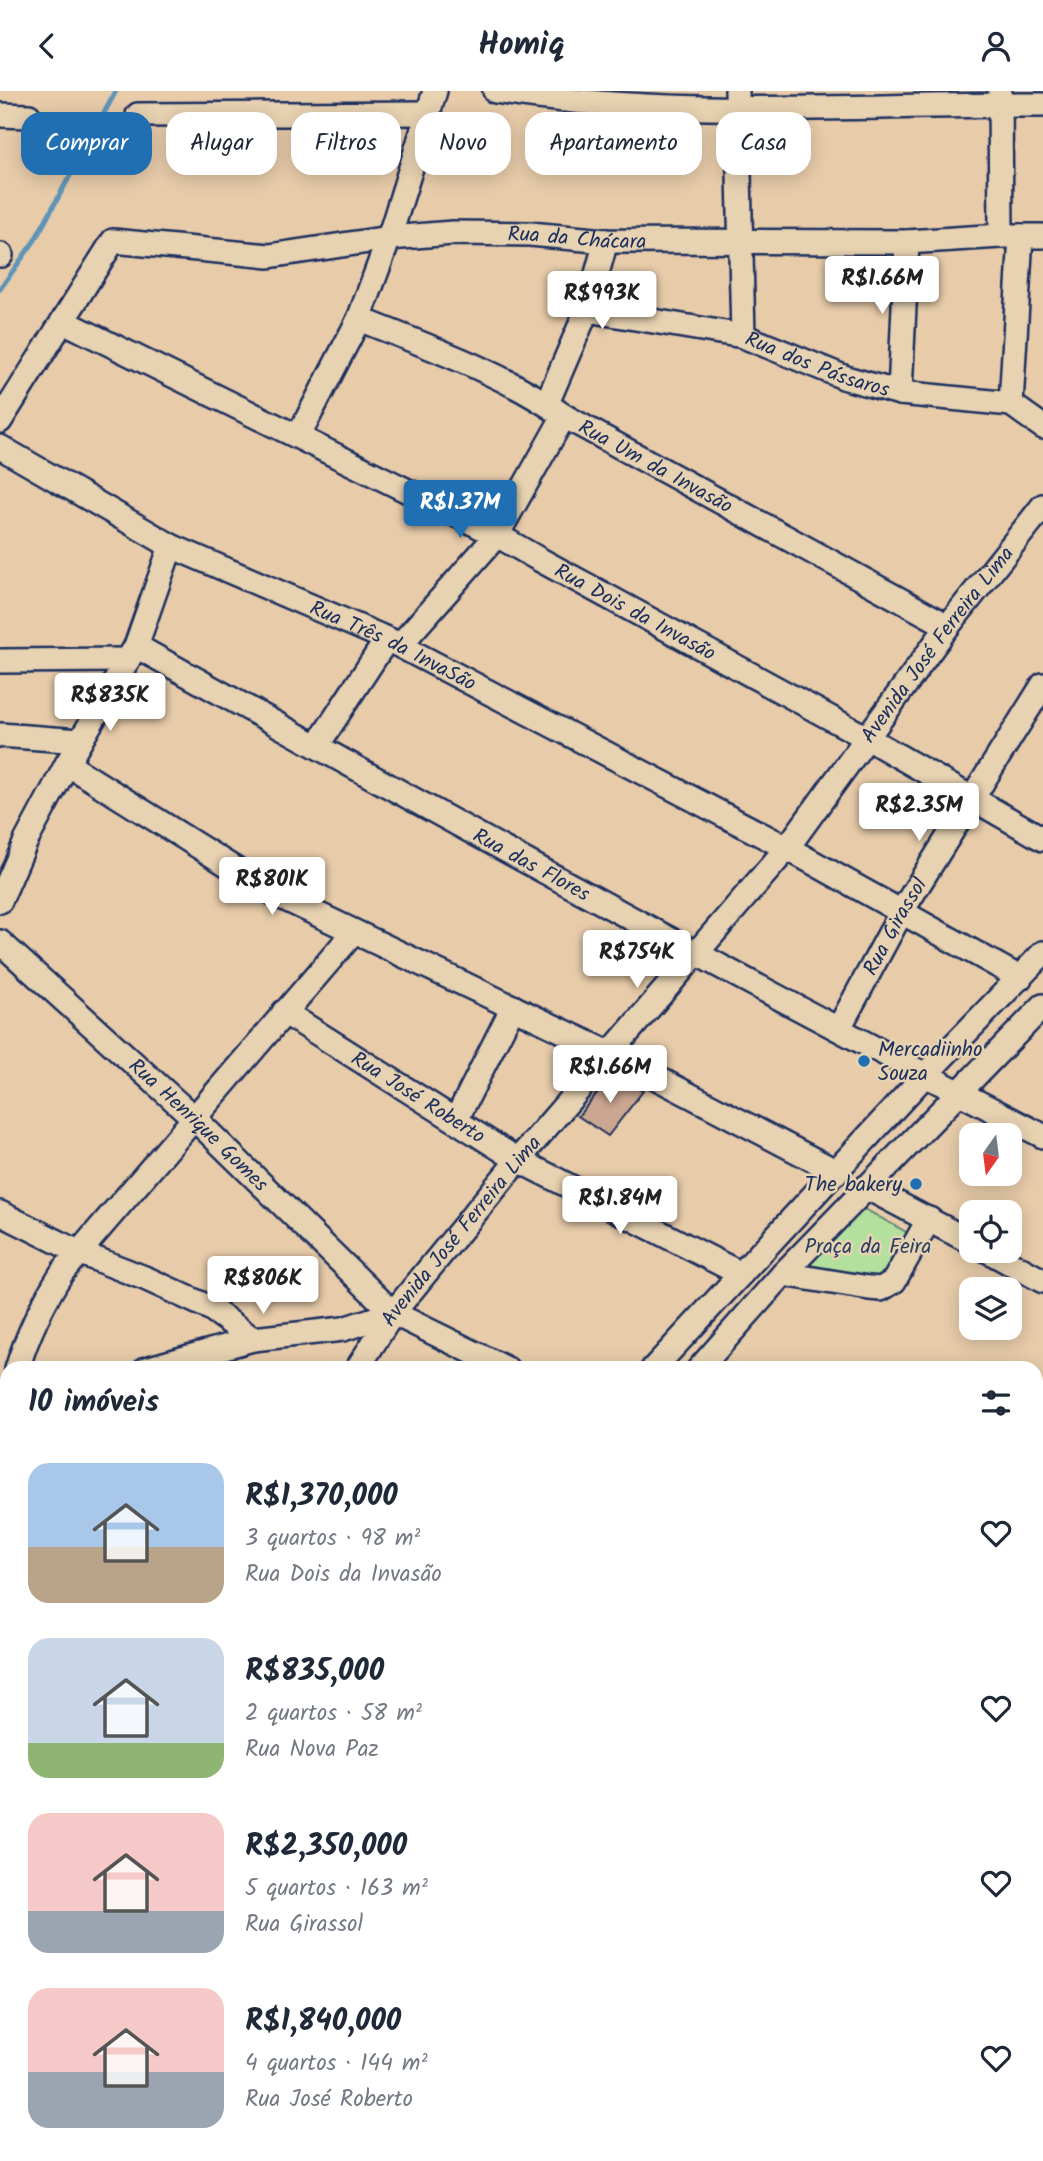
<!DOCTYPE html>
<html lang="pt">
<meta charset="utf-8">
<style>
:root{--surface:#fff;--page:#f6f6f7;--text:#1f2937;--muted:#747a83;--accent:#1f6fb2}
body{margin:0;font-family:Kalam,sans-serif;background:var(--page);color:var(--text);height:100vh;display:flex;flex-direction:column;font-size:26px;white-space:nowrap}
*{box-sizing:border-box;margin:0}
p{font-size:23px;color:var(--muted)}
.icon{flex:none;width:38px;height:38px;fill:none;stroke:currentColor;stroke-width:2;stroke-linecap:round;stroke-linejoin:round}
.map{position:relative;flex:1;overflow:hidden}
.panel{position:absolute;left:0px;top:1270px;width:1043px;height:800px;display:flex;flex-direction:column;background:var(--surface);border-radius:21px 21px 0 0;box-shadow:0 4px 18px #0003}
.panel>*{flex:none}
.banner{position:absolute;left:21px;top:21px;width:1001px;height:63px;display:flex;gap:14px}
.needle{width:46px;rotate:194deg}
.controls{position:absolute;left:959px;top:1032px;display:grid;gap:14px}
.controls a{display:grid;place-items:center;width:63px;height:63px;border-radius:14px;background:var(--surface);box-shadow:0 4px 18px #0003;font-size:35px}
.price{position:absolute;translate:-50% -60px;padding:0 16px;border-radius:7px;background:#fff;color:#222;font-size:23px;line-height:46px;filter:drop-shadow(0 2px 4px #0008)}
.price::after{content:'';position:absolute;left:50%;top:42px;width:21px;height:16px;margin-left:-10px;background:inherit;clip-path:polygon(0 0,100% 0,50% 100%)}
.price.selected{background:var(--accent);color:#fff}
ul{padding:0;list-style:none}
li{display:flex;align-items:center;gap:21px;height:175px;padding:0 28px}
li span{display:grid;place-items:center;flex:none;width:196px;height:140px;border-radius:21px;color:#555}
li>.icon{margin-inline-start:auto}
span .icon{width:84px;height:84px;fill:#fffc;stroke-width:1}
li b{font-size:30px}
h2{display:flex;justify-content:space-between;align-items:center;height:84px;padding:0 28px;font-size:30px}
.chip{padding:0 24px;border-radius:21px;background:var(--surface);box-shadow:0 4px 18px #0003;font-size:24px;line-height:63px}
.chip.selected{background:var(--accent);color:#fff}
header{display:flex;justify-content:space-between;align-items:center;height:91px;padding:0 28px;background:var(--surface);font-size:32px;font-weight:800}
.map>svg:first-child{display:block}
.green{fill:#b4e09d;stroke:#68887e;stroke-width:2}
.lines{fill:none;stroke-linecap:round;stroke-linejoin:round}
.stream{stroke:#6194b7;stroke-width:5}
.building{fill:#cba791;stroke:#1b2f5e;stroke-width:2}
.minor-casing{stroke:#1b2f5e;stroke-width:28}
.minor{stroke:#e7d2b1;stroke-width:23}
.poi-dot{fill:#1f6fb2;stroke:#e7d2b1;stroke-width:2.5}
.labels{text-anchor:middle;stroke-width:5;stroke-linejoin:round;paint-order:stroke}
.street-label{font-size:21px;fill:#1b2f5e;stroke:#e7d2b1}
.poi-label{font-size:21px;fill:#1b2f5e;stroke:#e7d2b1;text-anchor:start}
.park-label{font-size:21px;fill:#2a4164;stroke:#e7d2b1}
</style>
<header><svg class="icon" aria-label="back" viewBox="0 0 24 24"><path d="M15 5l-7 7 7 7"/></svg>Homiq<svg class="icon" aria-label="person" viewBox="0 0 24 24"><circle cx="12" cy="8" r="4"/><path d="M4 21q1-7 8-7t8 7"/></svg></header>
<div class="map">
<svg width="1043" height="2070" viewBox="0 0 1043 2070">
<rect width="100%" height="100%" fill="#e8ccaa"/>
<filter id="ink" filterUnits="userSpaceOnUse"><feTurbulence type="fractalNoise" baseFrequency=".0143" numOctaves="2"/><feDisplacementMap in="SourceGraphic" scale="14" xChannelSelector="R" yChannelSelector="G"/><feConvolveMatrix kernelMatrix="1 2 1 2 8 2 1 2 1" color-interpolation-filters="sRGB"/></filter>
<g filter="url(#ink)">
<path class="green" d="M861,1116L910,1143L882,1187L805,1178Z"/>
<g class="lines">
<path class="stream" d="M0,198L35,149L116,0
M0,1357L7,1356"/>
</g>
<path class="building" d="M612,984L643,1000L608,1045L578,1025Z"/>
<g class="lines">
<defs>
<g id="minor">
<path d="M495,0C677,29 860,13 1043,14"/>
<path d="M737,0L743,245"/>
<path d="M1000,0L1001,145"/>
<path d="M0,24L29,25"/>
<path d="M138,24L427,22"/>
<path d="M0,164H1"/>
<path id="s1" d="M587,219L743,245L846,287L900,302L1011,313L1043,336"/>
<path id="s2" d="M359,228C426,255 506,283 564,325L948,535"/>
<path id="s3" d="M63,230L497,444L535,466L867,647L1043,748"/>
<path d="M900,302L907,151"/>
<path d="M547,312L587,219L606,150"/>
<path d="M1011,313L1021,145"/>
<path id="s4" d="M0,330L113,150L269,165L389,147L453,142L530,143L606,150L907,151L1001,145H1043"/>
<path d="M299,344L359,228L389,147L435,0"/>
<path id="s5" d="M0,356L171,455L387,548L787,757L1020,887"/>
<path d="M400,554L497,444L564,325"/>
<path id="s6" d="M136,555C436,722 738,888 1043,1045"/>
<path d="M0,570L128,569"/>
<path d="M0,644L80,650"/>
<path d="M317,655L387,548"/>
<path d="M67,673L273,802L611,963L837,1081"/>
<path d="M0,810L26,750L67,673L136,555L171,455"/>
<path id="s7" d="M0,851L194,1027L393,1222L507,1278"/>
<path id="s8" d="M284,921L518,1069L741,1183"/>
<path id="s9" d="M839,937L902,820L1043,594"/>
<path d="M456,1029L513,916"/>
<path d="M866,1096L971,1151"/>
<path d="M0,1122L78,1161L147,1188L210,1217L253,1248"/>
<path d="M988,1160L1043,1190"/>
<path d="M783,1183L869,1197L881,1198L894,1190L929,1128"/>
<path d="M17,1278C28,1242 43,1211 63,1180L354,841"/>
<path d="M146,1278L253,1248L343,1238L393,1222"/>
<path id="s10" d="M357,1278L393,1222L518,1069L787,757L948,535L1043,415"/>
<path d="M653,1278L925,984L1043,862"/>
<path d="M699,1278L783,1183L1043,915"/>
<path d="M4,1316L7,1308"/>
<path d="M1036,1360L1043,1363"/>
<path d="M1036,1518L1043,1521"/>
<path d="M1036,1660L1043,1646"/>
<path d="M1036,1693L1043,1696"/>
<path d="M1036,1860L1043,1863"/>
<path d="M1036,1972L1043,1959"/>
<path d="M105,2070L107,2063"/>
<path d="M250,2070V2063"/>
<path d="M371,2070V2063"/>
<path d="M484,2070V2063"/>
<path d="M603,2070V2063"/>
</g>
</defs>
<use href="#minor" class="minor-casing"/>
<use href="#minor" class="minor"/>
</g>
</g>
<g class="poi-dot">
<circle cx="864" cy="970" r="7"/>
<circle cx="916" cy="1093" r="7"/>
</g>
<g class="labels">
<g class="street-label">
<text dy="7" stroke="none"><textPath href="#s4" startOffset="679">Rua da Chácara</textPath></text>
<text dy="7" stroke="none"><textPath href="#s1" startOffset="238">Rua dos Pássaros</textPath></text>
<text dy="7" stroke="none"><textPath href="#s2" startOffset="332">Rua Um da Invasão</textPath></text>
<text dy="7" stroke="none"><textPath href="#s3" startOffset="642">Rua Dois da Invasão</textPath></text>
<text dy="7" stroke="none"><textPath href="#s10" startOffset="929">Avenida José Ferreira Lima</textPath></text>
<text dy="7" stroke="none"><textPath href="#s5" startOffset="441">Rua Três da InvaSão</textPath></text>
<text dy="7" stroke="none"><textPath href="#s6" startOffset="452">Rua das Flores</textPath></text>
<text dy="7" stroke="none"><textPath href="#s9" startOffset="116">Rua Girassol</textPath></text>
<text dy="7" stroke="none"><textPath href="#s8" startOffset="159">Rua José Roberto</textPath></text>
<text dy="7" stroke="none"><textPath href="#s7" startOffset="270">Rua Henrique Gomes</textPath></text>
<text dy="7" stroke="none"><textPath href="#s10" startOffset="173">Avenida José Ferreira Lima</textPath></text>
</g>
<g class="poi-label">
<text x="878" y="965">Mercadiinho<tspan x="878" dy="24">Souza</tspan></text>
<text x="902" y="1100" text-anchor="end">The bakery</text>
</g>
<g class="park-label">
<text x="868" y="1162">Praça da Feira</text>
</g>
</g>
</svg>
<div class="controls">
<a><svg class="needle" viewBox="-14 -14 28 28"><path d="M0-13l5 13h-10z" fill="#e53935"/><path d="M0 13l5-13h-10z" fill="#747a83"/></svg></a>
<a><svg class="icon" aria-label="locate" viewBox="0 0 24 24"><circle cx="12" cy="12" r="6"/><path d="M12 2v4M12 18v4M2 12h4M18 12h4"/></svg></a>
<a><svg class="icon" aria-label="layers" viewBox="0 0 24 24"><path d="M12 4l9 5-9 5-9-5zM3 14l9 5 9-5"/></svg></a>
</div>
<b class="price" style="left:882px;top:225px">R$1.66M</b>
<b class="price" style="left:602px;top:240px">R$993K</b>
<b class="price selected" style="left:460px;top:449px">R$1.37M</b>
<b class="price" style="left:110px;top:642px">R$835K</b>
<b class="price" style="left:919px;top:752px">R$2.35M</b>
<b class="price" style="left:272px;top:826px">R$801K</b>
<b class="price" style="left:637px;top:899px">R$754K</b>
<b class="price" style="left:610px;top:1014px">R$1.66M</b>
<b class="price" style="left:620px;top:1145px">R$1.84M</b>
<b class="price" style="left:263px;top:1225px">R$806K</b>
<div class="banner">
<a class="chip selected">Comprar</a>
<a class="chip">Alugar</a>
<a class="chip">Filtros</a>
<a class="chip">Novo</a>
<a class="chip">Apartamento</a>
<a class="chip">Casa</a>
</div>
<section class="panel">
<h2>10 imóveis<svg class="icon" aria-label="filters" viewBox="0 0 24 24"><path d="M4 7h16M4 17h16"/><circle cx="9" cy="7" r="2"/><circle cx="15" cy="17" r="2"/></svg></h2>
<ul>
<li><span style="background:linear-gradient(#a9c7e8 60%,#b9a48a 0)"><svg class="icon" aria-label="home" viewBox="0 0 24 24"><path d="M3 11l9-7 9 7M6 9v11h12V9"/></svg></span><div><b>R$1,370,000</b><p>3 quartos · 98 m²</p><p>Rua Dois da Invasão</p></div><svg class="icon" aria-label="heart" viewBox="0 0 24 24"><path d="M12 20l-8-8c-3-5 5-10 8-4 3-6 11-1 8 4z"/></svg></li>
<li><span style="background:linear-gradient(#c9d6e8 75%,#8fb573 0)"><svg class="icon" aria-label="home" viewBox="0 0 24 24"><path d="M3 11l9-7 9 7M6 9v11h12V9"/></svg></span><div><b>R$835,000</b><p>2 quartos · 58 m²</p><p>Rua Nova Paz</p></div><svg class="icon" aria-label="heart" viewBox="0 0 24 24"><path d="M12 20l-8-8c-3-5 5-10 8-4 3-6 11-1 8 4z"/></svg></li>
<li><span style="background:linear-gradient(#f6c9c9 70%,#9aa5b1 0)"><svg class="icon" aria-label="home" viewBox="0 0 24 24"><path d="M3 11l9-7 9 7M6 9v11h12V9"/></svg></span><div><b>R$2,350,000</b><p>5 quartos · 163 m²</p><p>Rua Girassol</p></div><svg class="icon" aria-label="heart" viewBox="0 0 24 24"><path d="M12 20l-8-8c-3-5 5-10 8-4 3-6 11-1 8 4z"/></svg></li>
<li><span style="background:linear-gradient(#f6c9c9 60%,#9aa5b1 0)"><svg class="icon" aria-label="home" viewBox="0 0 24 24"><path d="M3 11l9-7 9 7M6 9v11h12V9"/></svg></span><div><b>R$1,840,000</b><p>4 quartos · 144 m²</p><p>Rua José Roberto</p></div><svg class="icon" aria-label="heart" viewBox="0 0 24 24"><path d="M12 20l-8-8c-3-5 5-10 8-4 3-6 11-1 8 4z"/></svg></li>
</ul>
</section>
</div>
